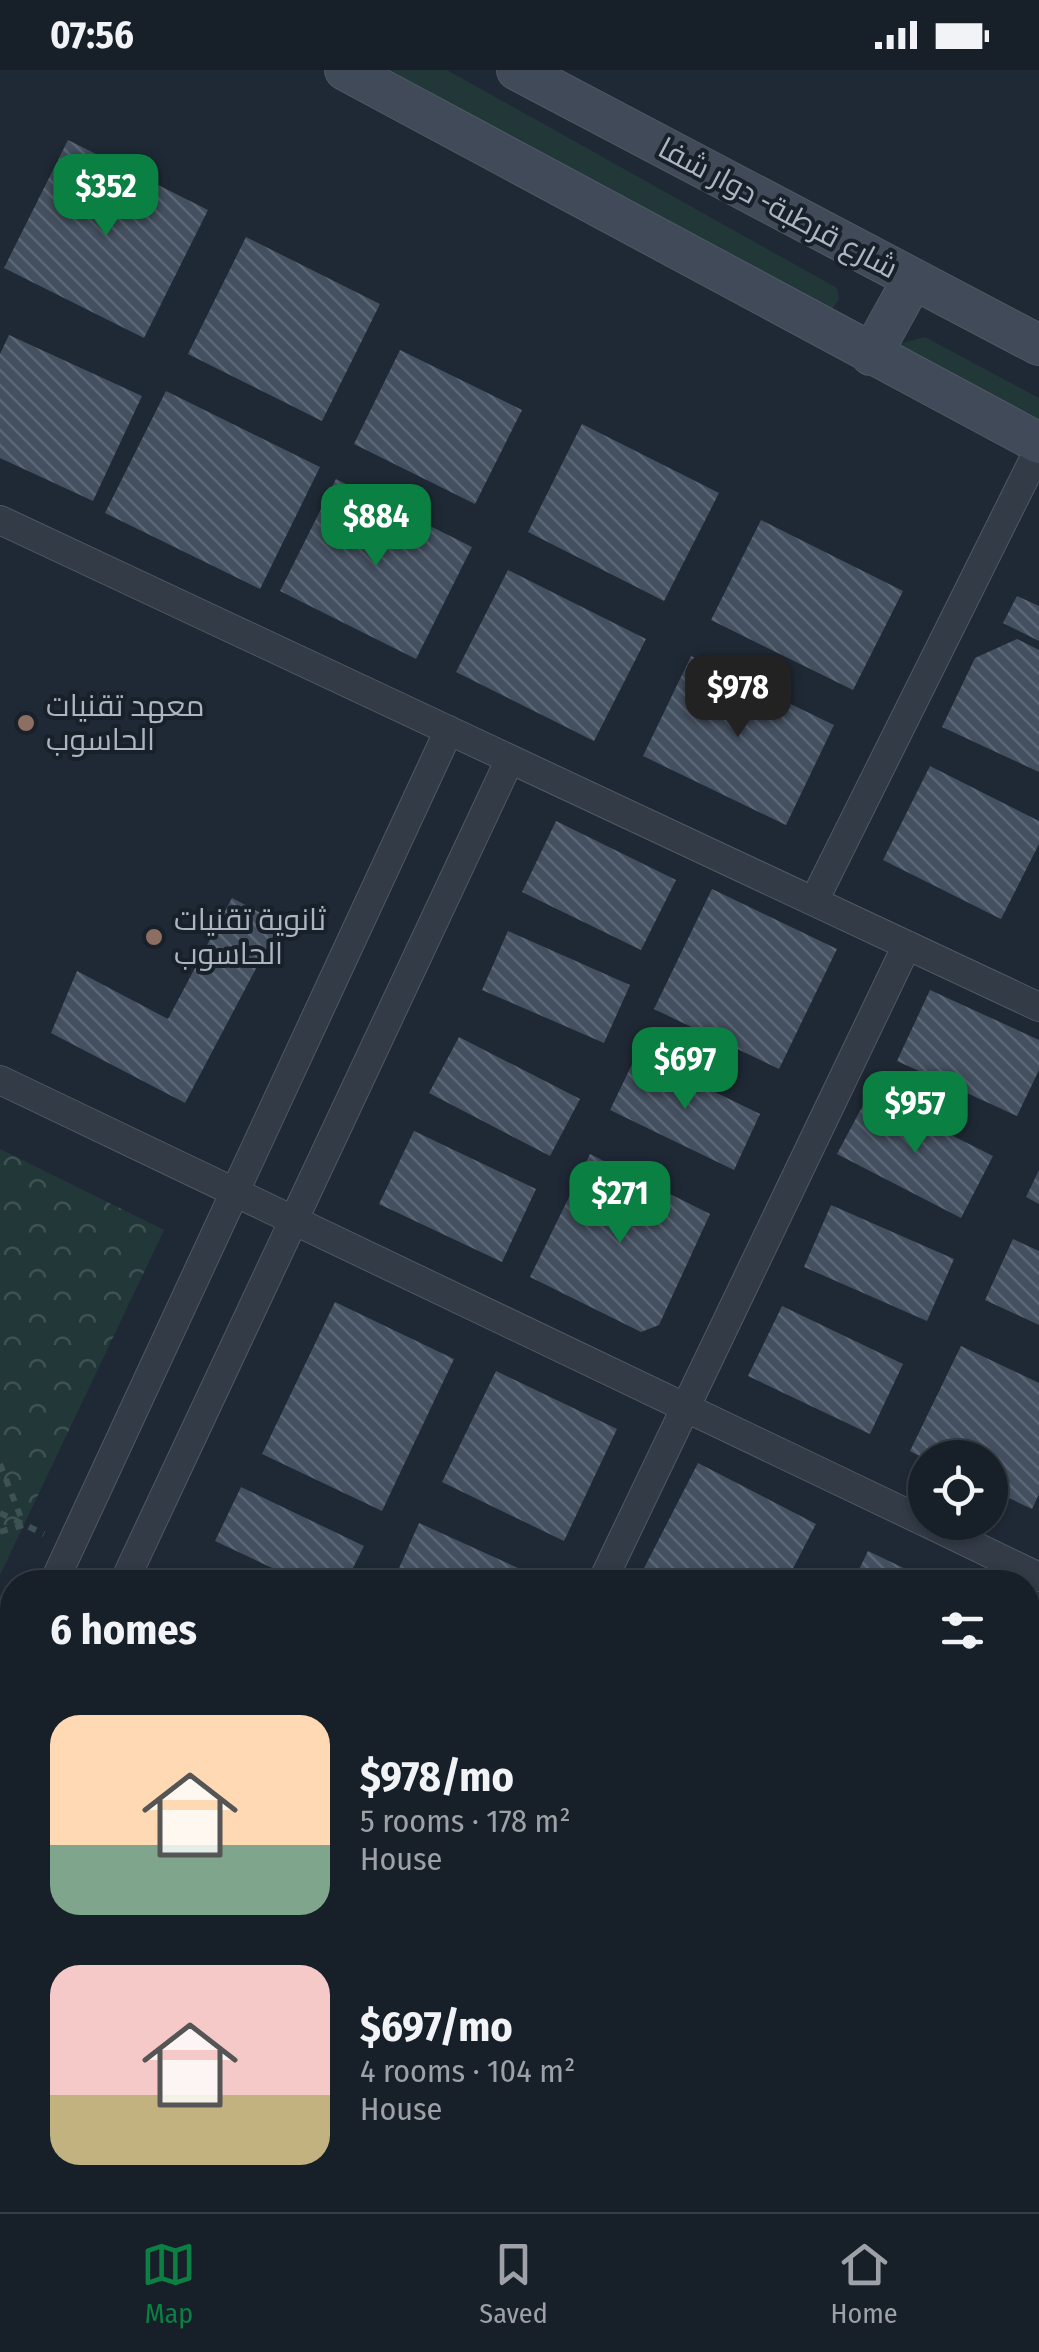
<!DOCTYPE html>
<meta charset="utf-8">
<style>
:root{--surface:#171f28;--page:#202730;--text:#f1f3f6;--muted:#9ea2a8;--line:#363d45;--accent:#0b8043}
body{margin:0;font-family:"Fira Sans Condensed",Cairo,sans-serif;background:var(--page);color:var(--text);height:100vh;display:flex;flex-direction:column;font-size:38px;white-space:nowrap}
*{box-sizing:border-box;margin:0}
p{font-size:32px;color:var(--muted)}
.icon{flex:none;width:55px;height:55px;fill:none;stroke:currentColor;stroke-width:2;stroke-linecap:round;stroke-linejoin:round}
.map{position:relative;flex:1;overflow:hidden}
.side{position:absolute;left:0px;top:1500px;width:1040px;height:642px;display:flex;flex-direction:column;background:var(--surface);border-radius:40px 40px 0 0;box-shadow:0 2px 8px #0004,0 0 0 2px var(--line)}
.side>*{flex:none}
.controls{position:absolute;left:908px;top:1370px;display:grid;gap:20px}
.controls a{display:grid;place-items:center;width:100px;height:100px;border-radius:50%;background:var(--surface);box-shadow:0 2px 8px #0004,0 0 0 2px var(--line);font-size:50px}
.price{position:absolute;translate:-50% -85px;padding:0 22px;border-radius:20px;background:var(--accent);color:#fff;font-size:32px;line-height:65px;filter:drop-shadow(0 2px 5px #0008)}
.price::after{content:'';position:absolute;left:50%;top:60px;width:30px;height:22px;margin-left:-15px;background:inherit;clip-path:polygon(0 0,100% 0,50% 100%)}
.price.selected{background:#222;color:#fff}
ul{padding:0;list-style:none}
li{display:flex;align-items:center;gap:30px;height:250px;padding:0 50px}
li span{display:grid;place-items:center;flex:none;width:280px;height:200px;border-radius:30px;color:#555}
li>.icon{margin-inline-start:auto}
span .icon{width:120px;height:120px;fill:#fffc;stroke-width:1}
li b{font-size:42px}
h2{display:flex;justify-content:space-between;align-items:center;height:120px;padding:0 50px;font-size:42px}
.status{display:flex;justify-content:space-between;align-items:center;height:70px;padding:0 50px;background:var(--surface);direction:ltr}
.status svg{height:28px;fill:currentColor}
.tabs{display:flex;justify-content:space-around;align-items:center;height:140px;border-top:2px solid var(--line);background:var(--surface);font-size:28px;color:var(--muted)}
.tabs a{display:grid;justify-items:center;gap:5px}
.tabs .selected{color:var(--accent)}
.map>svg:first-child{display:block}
.grass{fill:#213738}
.park{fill:url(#park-crowns)}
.building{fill:url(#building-back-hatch)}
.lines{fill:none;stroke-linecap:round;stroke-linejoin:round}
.minor-casing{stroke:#4f5964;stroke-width:30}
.secondary-casing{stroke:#4f5964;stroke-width:42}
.path{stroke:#3e5254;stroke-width:6;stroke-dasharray:8 8;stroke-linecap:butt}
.minor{stroke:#323b46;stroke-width:28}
.secondary{stroke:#404a59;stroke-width:40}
.education-dot{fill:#8d6e63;stroke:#18202a;stroke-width:4}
.labels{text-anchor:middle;stroke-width:8;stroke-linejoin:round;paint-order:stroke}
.street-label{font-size:30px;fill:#acb6c3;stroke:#18202a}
.poi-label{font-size:30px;fill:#acb6c3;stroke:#18202a;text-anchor:start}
</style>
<div class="status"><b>07:56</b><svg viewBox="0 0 49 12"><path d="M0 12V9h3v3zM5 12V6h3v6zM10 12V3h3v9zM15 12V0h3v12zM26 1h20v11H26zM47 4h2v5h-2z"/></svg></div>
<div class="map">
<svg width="1039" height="2142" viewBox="0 0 1039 2142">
<defs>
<pattern id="park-crowns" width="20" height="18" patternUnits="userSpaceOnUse" patternTransform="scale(2.5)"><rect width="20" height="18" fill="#213738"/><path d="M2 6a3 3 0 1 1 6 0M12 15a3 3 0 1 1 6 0" fill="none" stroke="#3f5253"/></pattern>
<pattern id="building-back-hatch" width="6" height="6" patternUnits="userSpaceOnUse" patternTransform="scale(2.5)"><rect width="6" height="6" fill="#445060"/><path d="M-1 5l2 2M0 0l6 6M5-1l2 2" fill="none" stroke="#5c6775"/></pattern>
</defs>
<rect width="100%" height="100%" fill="#1f2935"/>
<path class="grass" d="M390,0H447L837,218L839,229L833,238L821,240Z
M925,267L1039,328V366L908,296L898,274Z"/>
<path class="park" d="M0,1079L164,1160L0,1505Z"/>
<path class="building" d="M68,70L208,140L144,268L4,198Z
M246,167L380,234L322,351L188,284Z
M9,265L142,326L93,431L0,388V284Z
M400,280L522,340L475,434L354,374Z
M166,321L320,397L260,519L105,443Z
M582,354L719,423L664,531L528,462Z
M336,409L472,477L416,589L280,521Z
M761,450L903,521L853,620L711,550Z
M508,500L646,569L594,671L456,602Z
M1017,526L1039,536V571L1003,553Z
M1017,569L1039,580V702L942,657L975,588Z
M691,586L834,655L786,755L643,686Z
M930,696L1039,751V774L1001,849L883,790Z
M556,751L676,810L641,880L522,822Z
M712,819L837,879L779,999L654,939Z
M232,828L280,853L185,1033L51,963L77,901L168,949Z
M508,861L630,915L604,973L482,920Z
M930,920L1039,970V1000L1017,1046L897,991Z
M459,967L580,1029L550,1086L429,1023Z
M637,984L760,1044L734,1100L610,1040Z
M869,1024L993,1086L961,1148L837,1084Z
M414,1061L536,1119L502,1192L379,1134Z
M590,1084L710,1144L659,1255L641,1262L530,1207Z
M1039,1100V1134L1026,1127Z
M831,1135L954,1189L927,1251L804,1197Z
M1013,1169L1039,1181V1255L985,1230Z
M335,1232L454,1289L382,1441L262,1384Z
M782,1236L903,1294L870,1364L748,1306Z
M961,1276L1039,1313V1424L1032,1439L990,1419V1388H923L910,1381Z
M496,1301L617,1359L564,1471L442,1412Z
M698,1393L816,1454L786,1512H637Z
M241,1417L364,1476L346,1512H302L215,1471Z
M419,1453L540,1508L538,1512H413L396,1505Z
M868,1481L933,1512H853Z
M1028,1798L1039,1804V1882L1028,1876Z
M12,1905V1962L0,1956V1932Z
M0,1998L12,2004V2065L0,2059Z
M1028,2081L1039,2086V2142H994L988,2139L992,2130H1028Z
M0,2119L12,2125V2130H23L47,2142H0Z
M84,2130H182L209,2142H79Z
M352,2130H485L495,2135L491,2142H361L349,2136Z
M549,2130H669L690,2139L688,2142H547L544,2141Z
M806,2130H940L936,2142H803Z"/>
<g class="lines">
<defs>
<path id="minor" d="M0,450L1039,937
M814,831L1039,379
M0,1010L925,1452
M925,1452L1039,1507
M54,1512L449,660
M124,1512L510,689
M602,1512L907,875
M1028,1575L1039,1552
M0,1629L12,1602
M0,1776L12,1749
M302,2142L308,2130
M747,2142L753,2130"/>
<path id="secondary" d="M345,0L1039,373
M517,0L1039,275
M871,285L913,209"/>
</defs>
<use href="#minor" class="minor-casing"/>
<use href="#secondary" class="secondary-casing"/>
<path class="path" d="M0,1394L23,1453
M0,1443L44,1464
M0,1462L23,1455"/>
<use href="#minor" class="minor"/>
<use href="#secondary" class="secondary"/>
</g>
<g class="education-dot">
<circle cx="26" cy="653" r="10"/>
<circle cx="154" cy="867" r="10"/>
</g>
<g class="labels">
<g class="street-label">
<text transform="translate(778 138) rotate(28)" y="10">شارع قرطبة- دوار شفا</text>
</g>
<g class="poi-label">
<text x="46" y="646">معهد تقنيات<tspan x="46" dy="34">الحاسوب</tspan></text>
<text x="174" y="860">ثانوية تقنيات<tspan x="174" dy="34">الحاسوب</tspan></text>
</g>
</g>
</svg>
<div class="controls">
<a><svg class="icon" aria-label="locate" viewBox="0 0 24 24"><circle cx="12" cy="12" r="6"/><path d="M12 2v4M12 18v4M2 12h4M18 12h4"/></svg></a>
</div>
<b class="price" style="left:106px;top:169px">$352</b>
<b class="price" style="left:376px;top:499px">$884</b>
<b class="price selected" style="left:738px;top:670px">$978</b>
<b class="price" style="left:685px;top:1042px">$697</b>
<b class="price" style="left:915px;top:1086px">$957</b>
<b class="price" style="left:620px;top:1176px">$271</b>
<section class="side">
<h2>6 homes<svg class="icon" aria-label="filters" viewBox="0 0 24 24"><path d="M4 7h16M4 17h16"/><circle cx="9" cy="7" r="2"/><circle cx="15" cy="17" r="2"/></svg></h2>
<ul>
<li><span style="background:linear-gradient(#ffd9b3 65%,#7fa58c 0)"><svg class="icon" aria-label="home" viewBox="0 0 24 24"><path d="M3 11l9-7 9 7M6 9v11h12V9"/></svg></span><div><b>$978/mo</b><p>5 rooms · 178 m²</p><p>House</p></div></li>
<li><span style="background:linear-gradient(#f6c9c9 65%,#c2b280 0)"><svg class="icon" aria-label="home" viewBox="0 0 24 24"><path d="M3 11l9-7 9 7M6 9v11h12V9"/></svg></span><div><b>$697/mo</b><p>4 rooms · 104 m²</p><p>House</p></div></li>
</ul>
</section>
</div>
<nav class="tabs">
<a class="selected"><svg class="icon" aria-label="map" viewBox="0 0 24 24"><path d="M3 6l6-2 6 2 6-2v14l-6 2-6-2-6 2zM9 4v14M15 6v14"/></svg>Map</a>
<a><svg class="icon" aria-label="saved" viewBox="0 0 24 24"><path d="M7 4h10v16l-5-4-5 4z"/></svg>Saved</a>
<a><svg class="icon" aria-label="home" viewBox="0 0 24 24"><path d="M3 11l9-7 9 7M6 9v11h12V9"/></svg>Home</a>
</nav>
